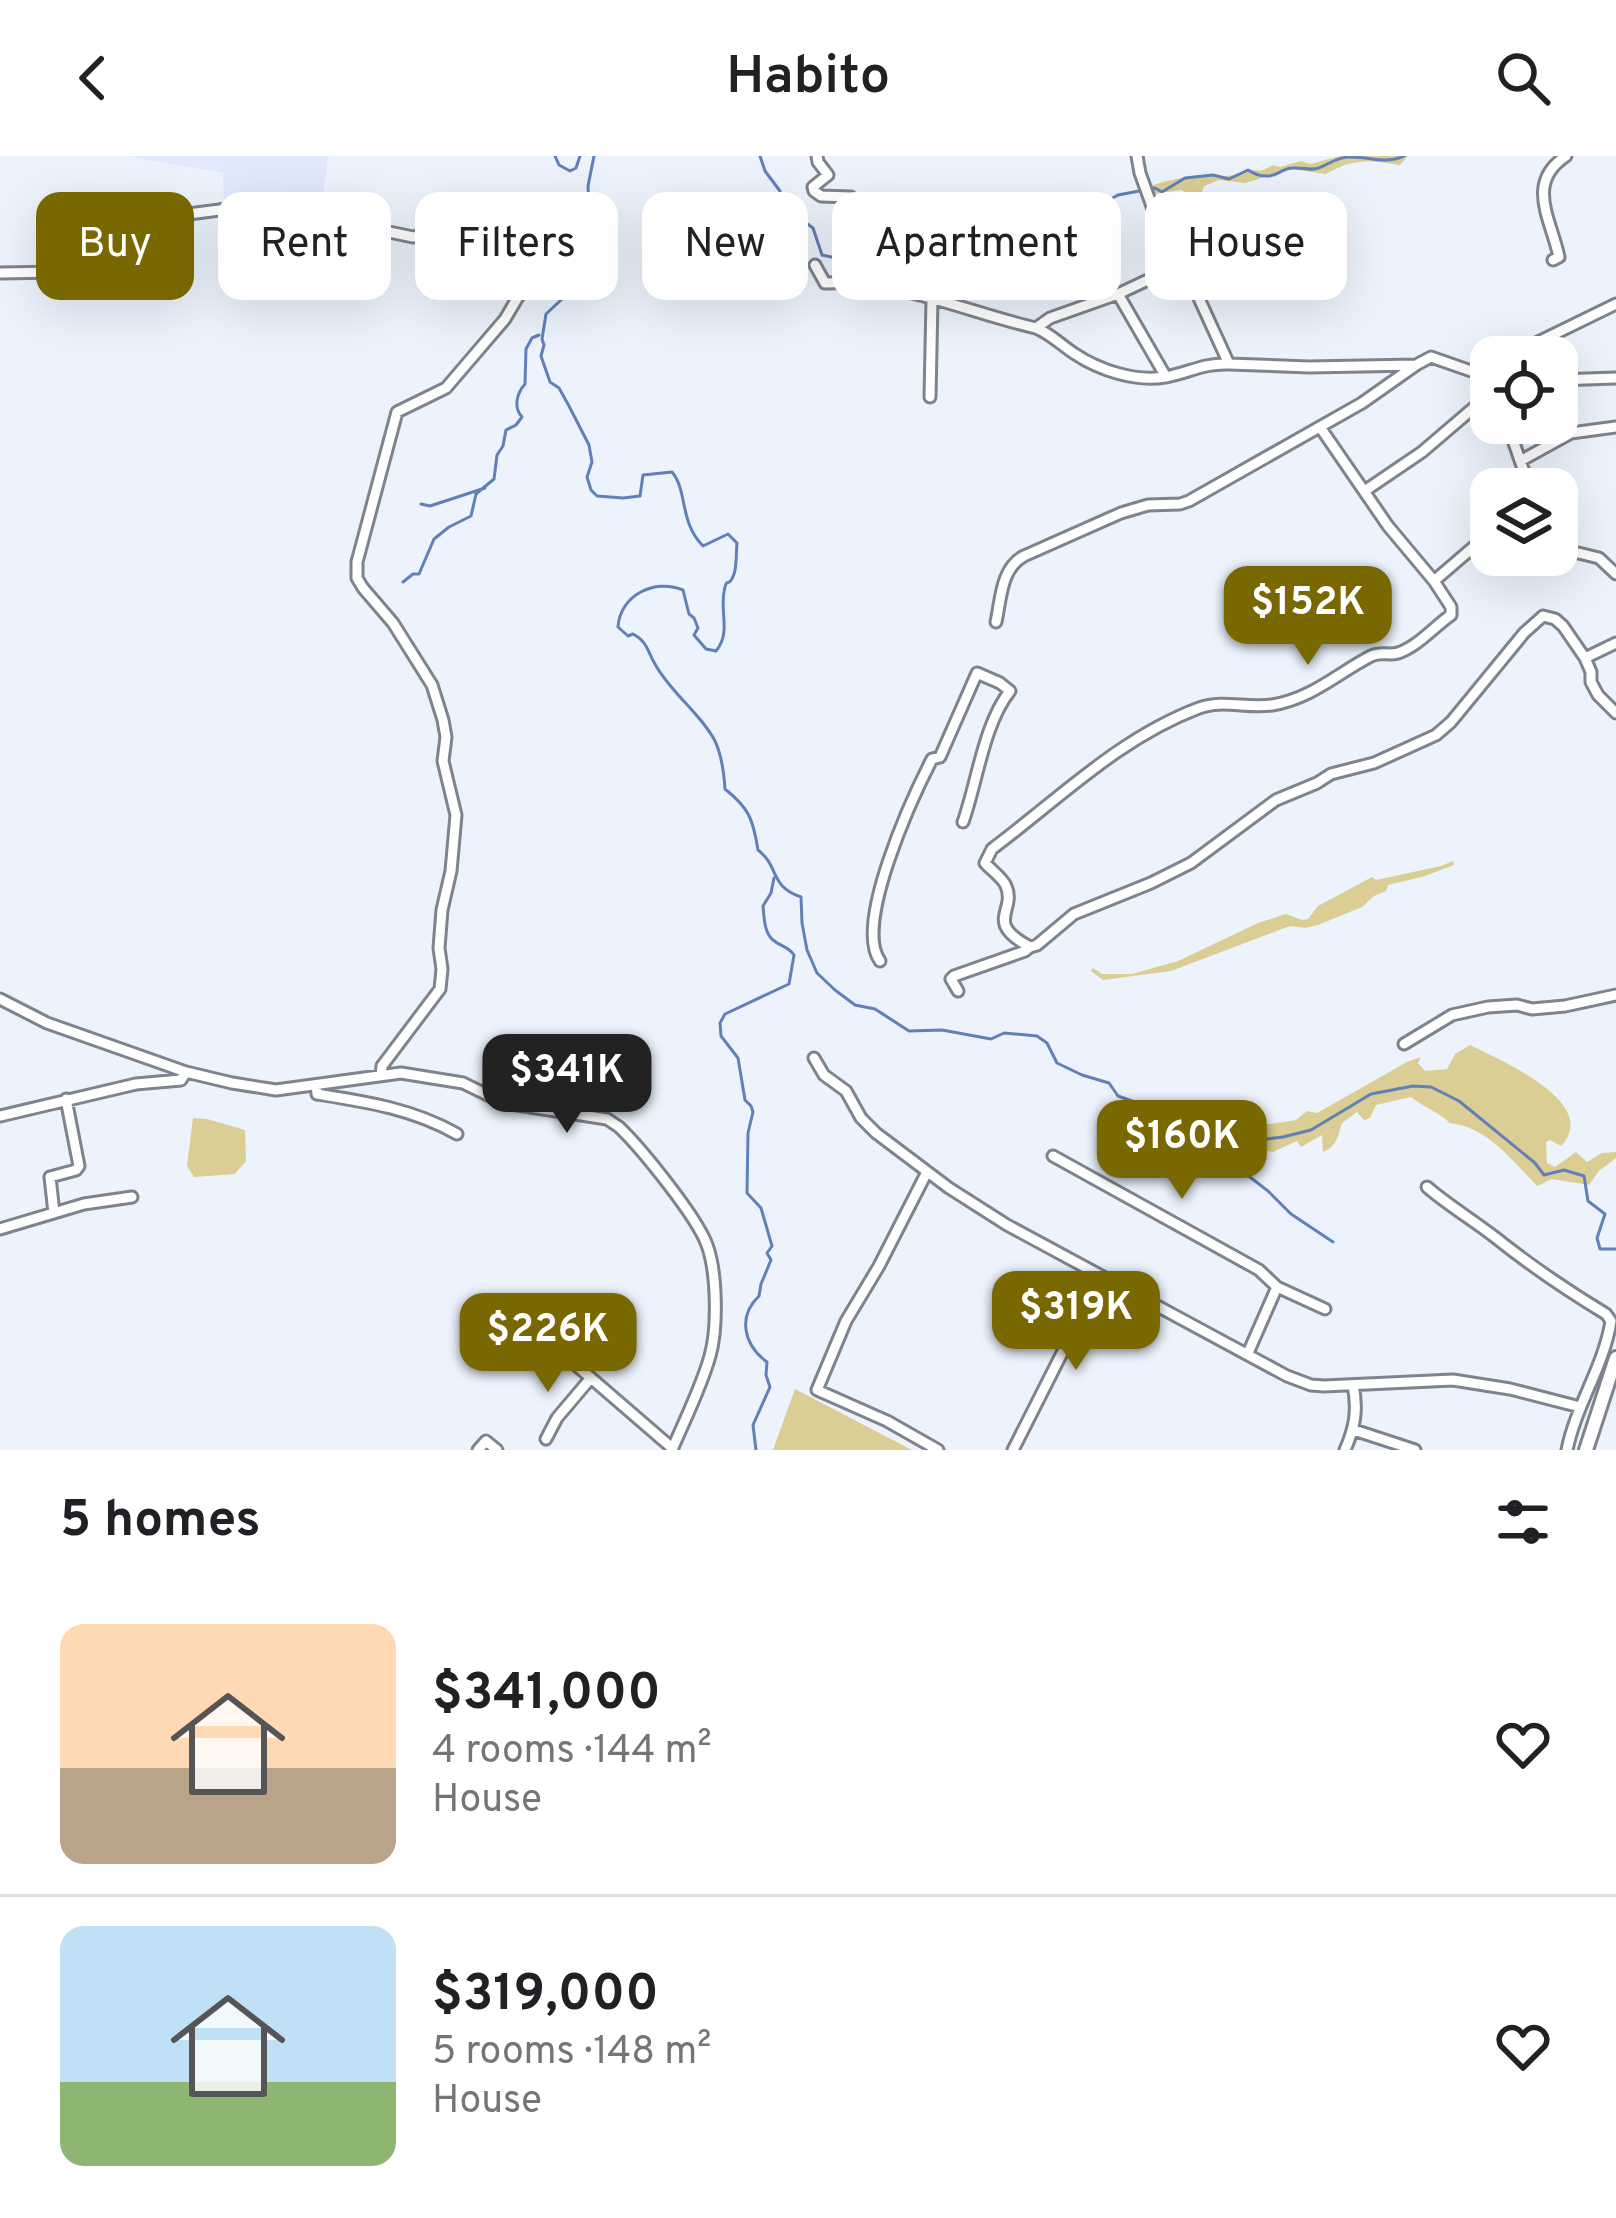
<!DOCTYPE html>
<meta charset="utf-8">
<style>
:root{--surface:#fff;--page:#f2f2f2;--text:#202124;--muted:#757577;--line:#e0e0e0;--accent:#796800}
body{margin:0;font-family:Overpass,sans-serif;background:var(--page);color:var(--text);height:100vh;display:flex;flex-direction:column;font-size:45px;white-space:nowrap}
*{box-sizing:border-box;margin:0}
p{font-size:39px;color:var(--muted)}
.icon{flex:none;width:66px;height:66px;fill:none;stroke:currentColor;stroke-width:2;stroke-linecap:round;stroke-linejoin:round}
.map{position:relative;height:1294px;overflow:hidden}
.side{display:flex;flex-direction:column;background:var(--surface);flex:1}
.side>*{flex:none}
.banner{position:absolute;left:36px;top:36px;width:1545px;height:108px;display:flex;gap:24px}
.controls{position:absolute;left:1470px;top:180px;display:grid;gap:24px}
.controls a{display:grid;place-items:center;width:108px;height:108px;border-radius:24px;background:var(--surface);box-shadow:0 12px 48px #0002;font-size:60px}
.price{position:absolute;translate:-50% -102px;padding:0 27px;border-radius:24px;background:var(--accent);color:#fff;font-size:39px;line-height:78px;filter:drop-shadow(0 3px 6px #0008)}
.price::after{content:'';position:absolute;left:50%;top:72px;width:36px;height:27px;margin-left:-18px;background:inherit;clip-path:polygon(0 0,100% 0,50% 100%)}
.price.selected{background:#222;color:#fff}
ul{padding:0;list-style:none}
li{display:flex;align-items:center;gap:36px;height:300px;padding:0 60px}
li+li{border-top:3px solid var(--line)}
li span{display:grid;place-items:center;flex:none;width:336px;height:240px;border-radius:24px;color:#555}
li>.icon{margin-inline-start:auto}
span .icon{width:144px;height:144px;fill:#fffc;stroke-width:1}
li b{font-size:51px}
h2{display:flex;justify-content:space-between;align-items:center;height:144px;padding:0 60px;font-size:51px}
.pill{padding:0 42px;border-radius:24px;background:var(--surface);box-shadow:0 12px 48px #0002;font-size:42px;line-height:108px}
.pill.selected{background:var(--accent);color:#fff}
header{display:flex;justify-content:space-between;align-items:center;height:156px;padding:0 60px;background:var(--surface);font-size:54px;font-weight:600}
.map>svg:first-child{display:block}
.built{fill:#e0eafc}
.green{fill:#dace94}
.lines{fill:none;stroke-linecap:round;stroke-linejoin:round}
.stream{stroke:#6180b8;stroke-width:3}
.minor-casing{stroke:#7e838d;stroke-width:15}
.major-casing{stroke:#7e838d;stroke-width:18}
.minor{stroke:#fff;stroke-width:9}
.major{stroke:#fff;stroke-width:12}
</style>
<header><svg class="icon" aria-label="back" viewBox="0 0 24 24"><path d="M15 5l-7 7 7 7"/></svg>Habito<svg class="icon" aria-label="search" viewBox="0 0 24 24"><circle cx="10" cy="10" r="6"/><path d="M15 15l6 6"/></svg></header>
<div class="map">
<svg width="1616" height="1294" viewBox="0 0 1616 1294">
<rect width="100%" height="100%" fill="#ecf3fd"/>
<path class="built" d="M135,0H328L322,52L276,44L224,48L223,17L135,2Z"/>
<path class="green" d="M1340,0H1408L1400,9C1371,4 1352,2 1326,18L1291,13L1245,27L1219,24L1204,30L1201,39L1197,41L1181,34L1153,38L1149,31C1175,20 1198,20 1225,20C1240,20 1243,11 1261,15L1273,9L1280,11L1301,5L1310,8Z
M1453,705L1454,709L1425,720L1388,729L1386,735L1374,740L1362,751L1318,769L1306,772L1290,770L1171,815L1103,824L1091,815L1093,812L1102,818H1132L1178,805L1258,767L1286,758L1302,764L1308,763L1318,750L1372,721L1376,724L1441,710Z
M1470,889C1500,904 1602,947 1561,990L1550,984L1546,986L1547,1007L1555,1011L1576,996L1587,1006L1602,997L1616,996V1002L1599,1015L1589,1029L1552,1023L1537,1030C1512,1004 1487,971 1450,967C1438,955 1424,952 1411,941L1376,949L1370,962L1364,964L1357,956L1342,967C1338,981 1336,991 1323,996L1322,979L1301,991L1297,985L1273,996L1234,989L1230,999L1221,1002C1203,973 1215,970 1172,977L1176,970L1148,961L1162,950L1195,959L1206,955L1239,958L1241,966L1235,968L1236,973L1296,964L1307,955L1317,957L1407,906L1421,901L1418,907L1425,915L1447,913L1455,898Z
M193,962L207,963L245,974L246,1005L235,1018L194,1021L187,1010Z
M795,1233L912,1294H773Z"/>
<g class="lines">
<path class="stream" d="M555,0L559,9L570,15L576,12L580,0
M594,0L588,30L589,53L582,84L586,92L592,93L600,84L604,93L577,129L546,158L542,183L544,189L541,200L550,226L559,232L569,250L589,289L592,306L587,321L591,334L597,340L623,342L640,340L643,319L672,316C688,335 679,366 703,390L728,378L737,387C736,396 737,410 734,418C728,435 727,418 724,436C720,457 731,477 716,495L706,493L694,479L698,472L694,462L689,458L683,434C655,422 620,439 618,471L628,480L633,478C648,486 647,495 655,508C670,536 701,558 715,585C722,600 724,617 725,633C749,652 753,663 758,694C780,711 769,730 801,741L802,767L807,794L817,817L835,834L855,849L875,853L909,875L942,874L991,883L1004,877L1037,880L1047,887L1057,907L1082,919L1109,927L1118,940L1228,980L1259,984L1283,981L1311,974L1371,938L1413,930L1431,931L1459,945L1535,1007L1544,1019L1564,1014L1584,1020L1588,1045L1605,1058L1597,1082L1600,1093H1616
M760,0L765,15L780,35L781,49L813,72L822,99L836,102L860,100L888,92L910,94L940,74L975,69L985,62L1021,53L1035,45L1050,46L1064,62L1079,59L1082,53L1089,55L1118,39L1155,32L1162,36L1185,22L1213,19L1229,23L1248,14C1255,18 1258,20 1266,20C1278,21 1281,12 1293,12C1304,11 1311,16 1321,11C1331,7 1336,2 1348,1C1367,0 1387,9 1404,0
M421,348L430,350L485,332
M403,426L413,418H419L434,383L449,371L471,360L476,338L494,323L497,299L503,290L506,274L516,269L522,261C513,251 517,237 525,228L526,193L532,182L539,179
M1228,980L1246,1018L1268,1035L1291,1058L1333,1086
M756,1294L753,1269L770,1231L766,1219L767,1206C744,1189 737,1161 759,1140L761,1128L771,1104L767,1097L772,1090L761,1052L747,1037L748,977L753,956L751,950L745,944L738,902L721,880L720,867L725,858L789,828L794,799C788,790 781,791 773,784C764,777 764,760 763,750L771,737L774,722"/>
<defs>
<path id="minor" d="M817,0L818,6L828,19L813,31L814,35L821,40L851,41
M1137,0L1140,17L1158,67L1178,82L1197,138L1229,208L1309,211L1416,209
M1553,104L1559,101C1551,63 1525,27 1566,0
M815,109L825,127C897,123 966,156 1036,172L1050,162L1118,138L1186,106
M0,117L59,116L86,109L181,59L227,53L290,51L351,68L413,81L507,66L546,64L553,70L557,80L554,93L521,136L505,163L446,232L397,256L357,406V422L363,432L393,467L432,529L443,564L446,581L443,605L456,659L451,715L442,754L439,792L442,813L440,833L382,910L381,919
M1118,138L1166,221
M1036,172C1051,178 1061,189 1075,198C1099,214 1135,226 1165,221C1189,217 1202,207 1229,208
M1515,201L1532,189L1616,148
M1557,224L1616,222
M930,241L932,144
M1507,267L1528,327L1533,333
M1320,271L1388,370L1434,425
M1522,304L1571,277L1616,271
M1366,334L1422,296L1491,237
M1557,364L1566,394L1599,402L1616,418
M1491,376L1434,425L1451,451V459C1435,470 1417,491 1398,497C1388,500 1381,495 1371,500C1338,517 1311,543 1272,549C1247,553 1223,543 1199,552C1119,582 1059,643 992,693L985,707C991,714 1003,722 1006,730C1017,755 983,766 1030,791L1037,789L1074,758L1151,727L1191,707L1276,644L1317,627L1331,618L1374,607L1436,579L1451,566L1524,477L1543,460L1555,463L1563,470L1585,502L1591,516V526L1598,539L1616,557
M996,466C1001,443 1001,412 1024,400L1121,357L1148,349L1180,348L1189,345L1362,247L1416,209L1431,201L1491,222
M1585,502L1616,487
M880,805C853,769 913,640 932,603L940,601L977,517L1000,527L1010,535C984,567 977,627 963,666
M958,835L951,823L954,820L1025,795L1030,791
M0,843L47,867L186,916L232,927L276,934L401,917L463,927L504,947L607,963L619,971C641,992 697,1061 707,1089C717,1116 718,1172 710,1200C701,1232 685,1263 672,1294
M1404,888L1452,859L1488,851L1517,849L1532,853L1565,850L1616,839
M814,902L824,919L846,935L861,962L876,977L949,1032L1007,1069L1287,1220L1311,1229L1324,1230L1453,1224L1510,1233L1580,1251
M316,929L317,938C367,946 413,953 457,978
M0,960L136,928L181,924L186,916
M1053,1000L1259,1114L1277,1131L1325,1153
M927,1016L879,1110L846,1165L817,1234L887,1265L938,1294
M1427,1031C1449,1050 1473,1064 1496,1082C1531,1110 1568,1135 1606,1158L1611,1165C1604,1210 1576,1249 1567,1294
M54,1057L50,1021L76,1014L79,1010L66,943
M0,1073L84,1048L132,1041
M1248,1197L1277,1131
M569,1203L672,1292
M1354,1274L1415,1294
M546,1283L557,1262L590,1223
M478,1294L486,1285L497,1294
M1013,1294L1101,1120
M1345,1294C1355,1271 1358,1254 1353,1229"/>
<path id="major" d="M1586,1294L1616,1202"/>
</defs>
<use href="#minor" class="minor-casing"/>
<use href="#major" class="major-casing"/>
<use href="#minor" class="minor"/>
<use href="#major" class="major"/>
</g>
</svg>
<div class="controls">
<a><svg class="icon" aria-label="locate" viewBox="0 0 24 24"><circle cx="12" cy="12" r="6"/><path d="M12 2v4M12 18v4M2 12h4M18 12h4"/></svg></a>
<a><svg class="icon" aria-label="layers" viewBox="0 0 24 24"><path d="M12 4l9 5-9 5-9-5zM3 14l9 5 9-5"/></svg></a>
</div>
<b class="price" style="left:1308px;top:512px">$152K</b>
<b class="price selected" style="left:567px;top:980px">$341K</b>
<b class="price" style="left:1182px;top:1046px">$160K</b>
<b class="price" style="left:1076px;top:1217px">$319K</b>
<b class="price" style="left:548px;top:1239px">$226K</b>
<div class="banner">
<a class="pill selected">Buy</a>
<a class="pill">Rent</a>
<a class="pill">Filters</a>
<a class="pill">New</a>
<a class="pill">Apartment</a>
<a class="pill">House</a>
</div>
</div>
<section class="side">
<h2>5 homes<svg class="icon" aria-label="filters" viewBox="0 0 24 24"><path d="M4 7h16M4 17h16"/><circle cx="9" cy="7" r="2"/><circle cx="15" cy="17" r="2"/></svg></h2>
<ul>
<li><span style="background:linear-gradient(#ffd9b3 60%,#b9a48a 0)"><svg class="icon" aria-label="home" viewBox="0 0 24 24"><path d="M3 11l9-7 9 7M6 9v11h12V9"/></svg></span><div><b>$341,000</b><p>4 rooms · 144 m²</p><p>House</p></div><svg class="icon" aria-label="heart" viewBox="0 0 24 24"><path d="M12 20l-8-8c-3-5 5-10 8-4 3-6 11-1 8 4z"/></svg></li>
<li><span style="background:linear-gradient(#bfe0f5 65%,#8fb573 0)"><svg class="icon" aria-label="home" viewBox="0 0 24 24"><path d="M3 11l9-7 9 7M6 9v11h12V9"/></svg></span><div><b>$319,000</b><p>5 rooms · 148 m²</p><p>House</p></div><svg class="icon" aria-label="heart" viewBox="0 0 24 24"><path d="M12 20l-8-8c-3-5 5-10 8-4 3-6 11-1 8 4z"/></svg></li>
</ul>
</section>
